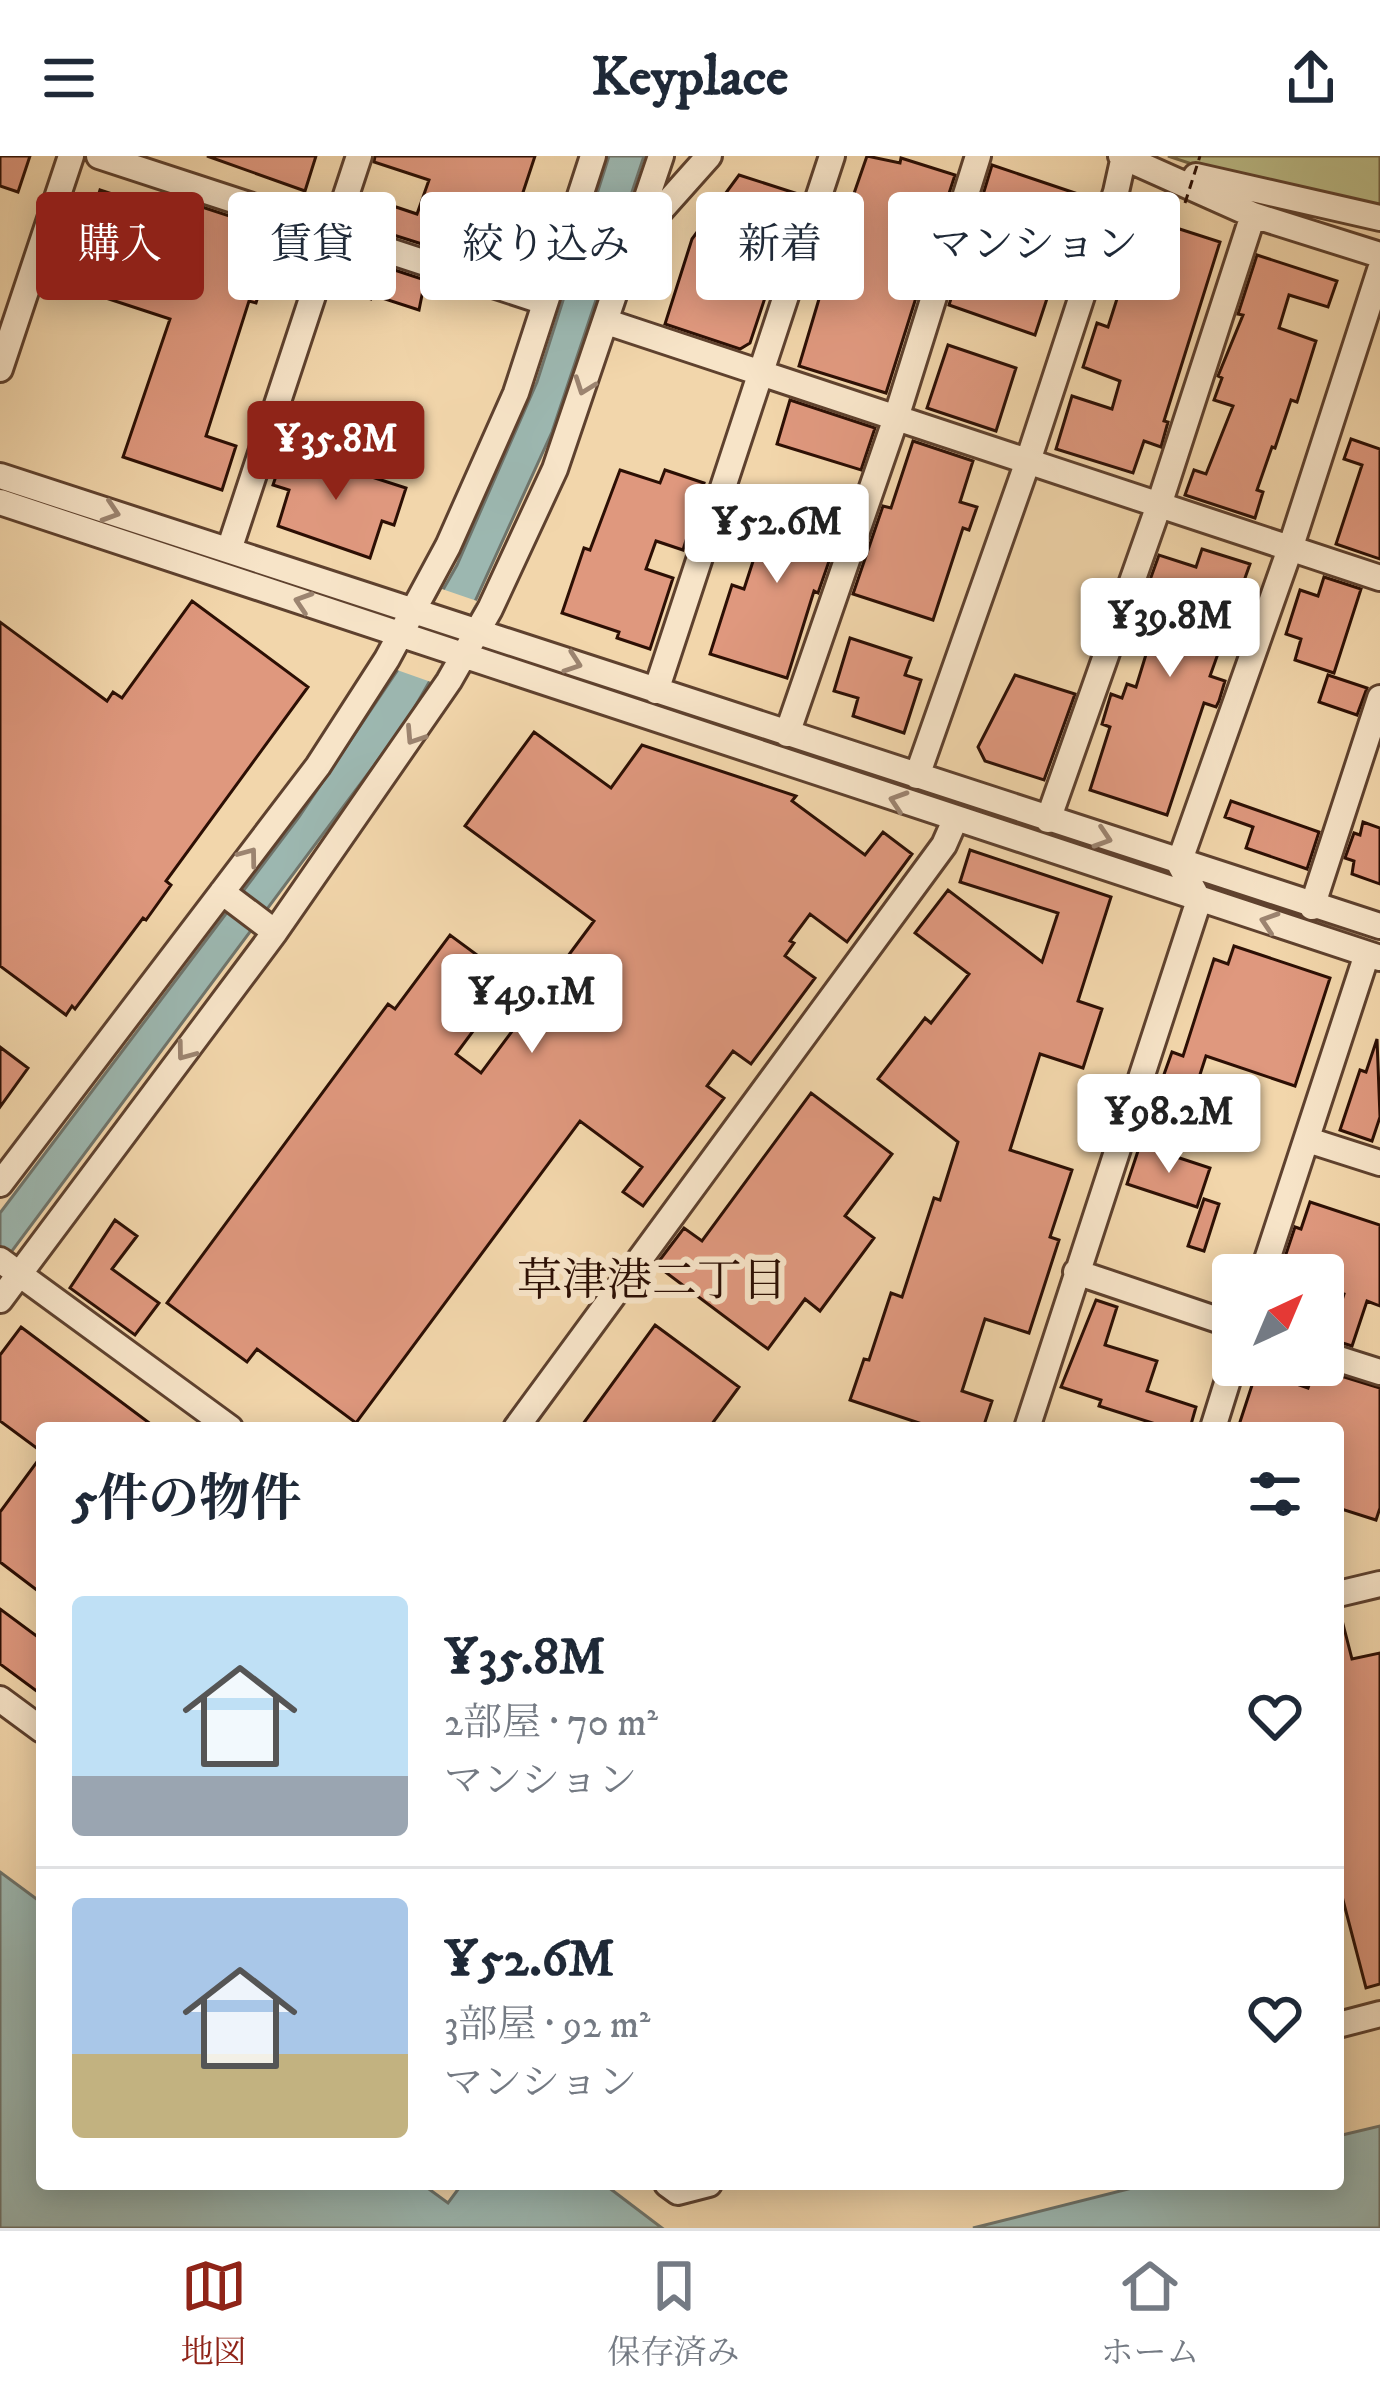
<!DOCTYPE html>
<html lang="ja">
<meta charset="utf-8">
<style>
:root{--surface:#fff;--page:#f2f2f3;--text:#1f2937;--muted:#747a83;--line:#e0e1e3;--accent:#8f2418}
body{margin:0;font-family:"IM FELL DW Pica","Noto Serif JP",serif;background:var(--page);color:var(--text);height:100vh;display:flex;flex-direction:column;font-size:45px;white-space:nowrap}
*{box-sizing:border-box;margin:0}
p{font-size:39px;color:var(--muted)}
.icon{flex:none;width:66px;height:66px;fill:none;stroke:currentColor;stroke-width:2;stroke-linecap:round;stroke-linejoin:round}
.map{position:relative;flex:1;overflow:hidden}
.details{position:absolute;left:36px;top:1266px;width:1308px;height:768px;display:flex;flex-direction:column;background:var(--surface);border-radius:12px;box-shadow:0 6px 30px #0003}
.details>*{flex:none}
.top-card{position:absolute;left:36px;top:36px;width:1308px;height:108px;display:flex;gap:24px}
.needle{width:78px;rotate:44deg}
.controls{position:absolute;left:1212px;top:1098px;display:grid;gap:24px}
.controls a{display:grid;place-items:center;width:132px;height:132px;border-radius:12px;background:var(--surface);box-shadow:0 6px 30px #0003;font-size:60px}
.price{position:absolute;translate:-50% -102px;padding:0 27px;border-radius:12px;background:#fff;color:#222;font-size:39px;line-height:78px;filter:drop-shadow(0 3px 6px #0008)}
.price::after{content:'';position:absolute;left:50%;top:72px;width:36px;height:27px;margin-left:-18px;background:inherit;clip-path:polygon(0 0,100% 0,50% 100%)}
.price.selected{background:var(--accent);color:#fff}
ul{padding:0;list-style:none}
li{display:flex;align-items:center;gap:36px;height:300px;padding:0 36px}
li+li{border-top:3px solid var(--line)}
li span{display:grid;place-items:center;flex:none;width:336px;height:240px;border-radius:12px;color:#555}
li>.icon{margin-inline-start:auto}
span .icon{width:144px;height:144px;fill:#fffc;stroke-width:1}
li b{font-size:51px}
h2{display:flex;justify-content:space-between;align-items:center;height:144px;padding:0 36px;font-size:51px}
.chip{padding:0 42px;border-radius:12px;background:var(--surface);box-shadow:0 6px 30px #0003;font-size:42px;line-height:108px}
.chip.selected{background:var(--accent);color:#fff}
header{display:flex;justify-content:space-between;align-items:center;height:156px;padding:0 36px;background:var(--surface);font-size:54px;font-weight:700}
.menu{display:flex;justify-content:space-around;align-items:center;height:168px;border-top:3px solid var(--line);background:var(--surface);font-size:33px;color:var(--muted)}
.menu a{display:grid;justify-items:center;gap:6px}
.menu .selected{color:var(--accent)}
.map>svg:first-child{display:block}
.green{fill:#bcbd88;stroke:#746646;stroke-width:3}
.water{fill:#9cb7b0;stroke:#6f746b;stroke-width:3}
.pier{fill:#f2d6ab}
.building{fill:#df987e;stroke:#2c0f04;stroke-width:3}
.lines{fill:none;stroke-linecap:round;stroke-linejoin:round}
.minor-casing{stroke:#5e412e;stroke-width:30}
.minor{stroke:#f7e4c8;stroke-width:24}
.path-bridge{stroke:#2c0f04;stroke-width:3;stroke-dasharray:9 6;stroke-linecap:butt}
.oneway{stroke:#9c8470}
.labels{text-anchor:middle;stroke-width:12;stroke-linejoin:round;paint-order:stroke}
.neighbourhood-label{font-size:45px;fill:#2c0f04;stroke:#f7e4c8}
</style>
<header><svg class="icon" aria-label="menu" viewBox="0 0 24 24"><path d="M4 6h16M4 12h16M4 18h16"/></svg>Keyplace<svg class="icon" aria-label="share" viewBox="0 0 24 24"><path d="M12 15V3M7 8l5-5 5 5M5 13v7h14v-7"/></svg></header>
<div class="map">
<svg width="1380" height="2072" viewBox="0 0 1380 2072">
<rect width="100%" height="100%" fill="#f2d6ab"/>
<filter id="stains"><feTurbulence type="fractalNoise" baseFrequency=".00167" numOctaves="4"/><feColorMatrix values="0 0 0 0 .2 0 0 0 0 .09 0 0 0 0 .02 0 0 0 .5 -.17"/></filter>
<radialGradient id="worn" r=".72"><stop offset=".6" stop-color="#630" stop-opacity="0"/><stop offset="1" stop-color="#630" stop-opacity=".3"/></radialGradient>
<path class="green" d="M1168,0H1380V55L1258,30Z"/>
<path class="water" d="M609,0H644L552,276L472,452L405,568L0,1111V1057L299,661L397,515L457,409L537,226Z
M0,1716L42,1747V2028H422L448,2047L462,2028H604L662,2072H0Z
M1380,1970V2072H973L1148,2028H1338V1980Z"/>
<path class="pier" d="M442,433L477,445L431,526L397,514Z"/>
<path class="building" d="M0,0H30L18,36L0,30Z
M207,0H316L305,35Z
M375,0H535L500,106L424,81L422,88L365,70L375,44L417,58L429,24L374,6Z
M867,0L900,7L901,2L955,19L943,56L922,49L899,122L920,129L886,237L799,210L822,133L850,142L862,104L834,95Z
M992,9L1081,39L1070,71L982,42Z
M739,19L795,37L792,46L796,48L750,187L740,193L665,168L692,83Z
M100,34L194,65L199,50L278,76L256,147L249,145L206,280L236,290L222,334L123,301L170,163L63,128L75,91L81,93Z
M1136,59L1220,86L1164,265L1168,266L1161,291L1144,285L1133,317L1056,293L1072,240L1112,253L1120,225L1083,211L1097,167L1108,171L1123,124L1115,121Z
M973,71L1061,100L1035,179L949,149Z
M1257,99L1337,125L1328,151L1289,139L1279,172L1316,185L1297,246L1291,244L1275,292L1272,291L1257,334L1263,336L1255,362L1185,339L1194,314L1206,318L1233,250L1214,244L1222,222L1218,220L1243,159L1238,158Z
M358,102L425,124L419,154L373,139L371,143L343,134Z
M948,189L1016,212L996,275L927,252Z
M790,244L875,272L861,314L777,288Z
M1351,283L1380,293V403L1336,388L1362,309L1344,303Z
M913,285L973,305L960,346L977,351L969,374L963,372L933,464L853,438L883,350L891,352Z
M285,293L406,332L394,369L382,365L370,402L278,370L289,334L273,329Z
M620,314L660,327L665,314L704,327L683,394L656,385L646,413L673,422L650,493L617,482L619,476L562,457L584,392L590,394Z
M754,333L844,362L818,437L814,435L787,522L710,498L732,429L744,433L769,356L748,350Z
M1202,393L1250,408L1210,520L1225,525L1219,545L1216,551L1204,547L1167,659L1090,634L1110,571L1102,568L1111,538L1122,542L1127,528L1136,531L1156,466L1137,460L1159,399L1196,411Z
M1324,421L1361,433L1334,517L1295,504L1301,483L1286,478L1300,434L1318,440Z
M192,445L308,531L166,725L171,729L146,764L143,762L75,853L72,850L66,859L0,810V466L107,545L113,536L122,542Z
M850,482L911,502L905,519L921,524L904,577L853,560L858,542L834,535Z
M1015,519L1075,538L1044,624L985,605L978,591Z
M1328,519L1367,532L1357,559L1319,546Z
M534,576L611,632L642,589L796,640L792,645L865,699L883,676L912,698L847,786L810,758L790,785L794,787L785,800L815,822L751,908L733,895L707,930L724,942L643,1050L623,1036L642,1011L580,965L356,1267L257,1193L247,1206L167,1147L388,848L395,853L450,779L511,824L456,898L481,917L594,765L465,670Z
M1231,645L1319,676L1307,713L1246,692L1253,671L1225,661Z
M1363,666L1380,672V728L1352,718L1354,705L1345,702L1354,677L1360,679Z
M970,694L1111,741L1078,845L1102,853L1083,912L1040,898L1010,994L1072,1014L1050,1081L1059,1084L1029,1177L985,1163L962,1235L992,1245L983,1272H934L850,1244L864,1203L869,1204L891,1137L902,1141L934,1042L940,1044L958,986L878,923L925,862L931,867L969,818L915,777L948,734L1042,806L1058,757L960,726Z
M1234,790L1330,822L1295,930L1206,900L1195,934L1162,924L1172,896L1183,900L1214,803L1228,808Z
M1377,883L1380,961L1372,985L1340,974L1360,914L1366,916Z
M0,891L28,912L0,951Z
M811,937L892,998L845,1060L874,1082L820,1155L805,1143L768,1193L656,1109L684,1072L702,1085Z
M1140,989L1210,1012L1197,1051L1127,1028Z
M1204,1043L1219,1048L1204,1095L1188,1090Z
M1310,1046L1380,1069V1150L1367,1145L1352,1190L1330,1183L1344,1138L1323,1131V1119H1279L1295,1071L1301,1073Z
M115,1064L137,1080L112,1113L159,1147L135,1179L70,1132Z
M1096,1144L1117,1151L1105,1189L1157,1205L1147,1235L1196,1251L1190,1272H1168L1099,1250L1101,1244L1061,1231Z
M655,1169L739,1231L709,1272H580Z
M21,1171L156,1272H42V1296L0,1265V1199Z
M1315,1212L1380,1232V1352L1376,1364L1338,1352V1272H1238L1257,1214L1308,1232Z
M42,1299V1438L0,1406V1356Z
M0,1453L42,1484V1539L0,1508Z
M1343,1468L1352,1503L1380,1497V1828L1366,1832L1338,1725V1469Z"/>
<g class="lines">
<defs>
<path id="minor" d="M99,0L545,146
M1121,0L1253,59L1380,99
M1196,20L1380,62
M643,74L709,0
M607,166L1380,422
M0,213L71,0
M0,320L1380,770
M0,346L1380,802
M229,394L359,0
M656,535L832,0
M787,578L896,262L978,0
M917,620L1028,305L1116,36L1124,0
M1048,664L1159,349L1253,59
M222,736L275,776
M1312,751L1380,542
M1308,984L1380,1007
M0,1028L318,610L387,503L448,390L516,237L593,0
M0,1104L230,1272
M1076,1116L1233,1169
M1262,1119L1367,798
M0,1144L275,776L449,525L490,453L555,313L661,0
M1323,1198L1380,1216
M516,1272L944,689L955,664
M1027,1272L1199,744L1179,707L1290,393L1380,114
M1213,1272L1233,1208
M1338,1438L1380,1428
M0,1543L42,1574
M1338,1869L1380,1858
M667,2028L678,2036L709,2028"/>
</defs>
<use href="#minor" class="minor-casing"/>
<use href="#minor" class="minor"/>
<path class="path-bridge" d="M1185,47L1200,0"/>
</g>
<defs><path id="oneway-chevron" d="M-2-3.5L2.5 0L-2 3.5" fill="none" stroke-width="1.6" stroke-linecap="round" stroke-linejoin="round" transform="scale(3)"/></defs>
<g class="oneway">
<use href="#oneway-chevron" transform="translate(584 230) rotate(110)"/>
<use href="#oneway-chevron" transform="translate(111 356) rotate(18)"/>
<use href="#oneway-chevron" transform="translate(303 446) rotate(-162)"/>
<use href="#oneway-chevron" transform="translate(573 507) rotate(19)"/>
<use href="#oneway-chevron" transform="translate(414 580) rotate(123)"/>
<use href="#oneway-chevron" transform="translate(898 645) rotate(-162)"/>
<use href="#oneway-chevron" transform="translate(1103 682) rotate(18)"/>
<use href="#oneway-chevron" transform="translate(249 700) rotate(-53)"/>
<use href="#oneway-chevron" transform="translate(1269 766) rotate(-162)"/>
<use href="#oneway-chevron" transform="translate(185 896) rotate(127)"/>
</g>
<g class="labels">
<g class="neighbourhood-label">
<text x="652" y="1139">草津港二丁目</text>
</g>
</g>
<rect width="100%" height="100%" filter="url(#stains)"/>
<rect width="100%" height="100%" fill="url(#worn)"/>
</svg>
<div class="controls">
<a><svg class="needle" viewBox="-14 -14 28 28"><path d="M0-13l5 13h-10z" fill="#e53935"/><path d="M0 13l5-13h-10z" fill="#747a83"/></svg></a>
</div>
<b class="price selected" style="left:336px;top:347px">¥35.8M</b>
<b class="price" style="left:777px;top:430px">¥52.6M</b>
<b class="price" style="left:1170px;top:524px">¥39.8M</b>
<b class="price" style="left:532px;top:900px">¥49.1M</b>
<b class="price" style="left:1169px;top:1020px">¥98.2M</b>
<div class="top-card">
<a class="chip selected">購入</a>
<a class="chip">賃貸</a>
<a class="chip">絞り込み</a>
<a class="chip">新着</a>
<a class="chip">マンション</a>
</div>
<section class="details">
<h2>5件の物件<svg class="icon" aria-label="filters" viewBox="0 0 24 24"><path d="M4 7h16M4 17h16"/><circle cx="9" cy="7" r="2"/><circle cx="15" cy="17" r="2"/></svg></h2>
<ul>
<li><span style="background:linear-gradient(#bfe0f5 75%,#9aa5b1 0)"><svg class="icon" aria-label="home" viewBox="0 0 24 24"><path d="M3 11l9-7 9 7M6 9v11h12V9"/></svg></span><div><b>¥35.8M</b><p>2部屋 · 70 m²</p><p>マンション</p></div><svg class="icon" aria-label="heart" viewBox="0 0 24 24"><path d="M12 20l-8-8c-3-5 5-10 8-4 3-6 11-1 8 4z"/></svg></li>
<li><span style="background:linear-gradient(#a9c7e8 65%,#c2b280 0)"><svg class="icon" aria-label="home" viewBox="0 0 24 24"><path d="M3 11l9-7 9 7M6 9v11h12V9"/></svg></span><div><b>¥52.6M</b><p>3部屋 · 92 m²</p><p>マンション</p></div><svg class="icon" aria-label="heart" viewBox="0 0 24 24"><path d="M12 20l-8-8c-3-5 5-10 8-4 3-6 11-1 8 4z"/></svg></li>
</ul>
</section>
</div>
<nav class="menu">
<a class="selected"><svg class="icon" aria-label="map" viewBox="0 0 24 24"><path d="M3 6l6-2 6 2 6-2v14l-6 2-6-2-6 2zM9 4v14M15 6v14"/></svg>地図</a>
<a><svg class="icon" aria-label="saved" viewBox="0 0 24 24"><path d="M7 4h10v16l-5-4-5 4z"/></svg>保存済み</a>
<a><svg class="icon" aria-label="home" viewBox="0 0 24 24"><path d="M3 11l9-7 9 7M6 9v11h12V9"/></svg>ホーム</a>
</nav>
